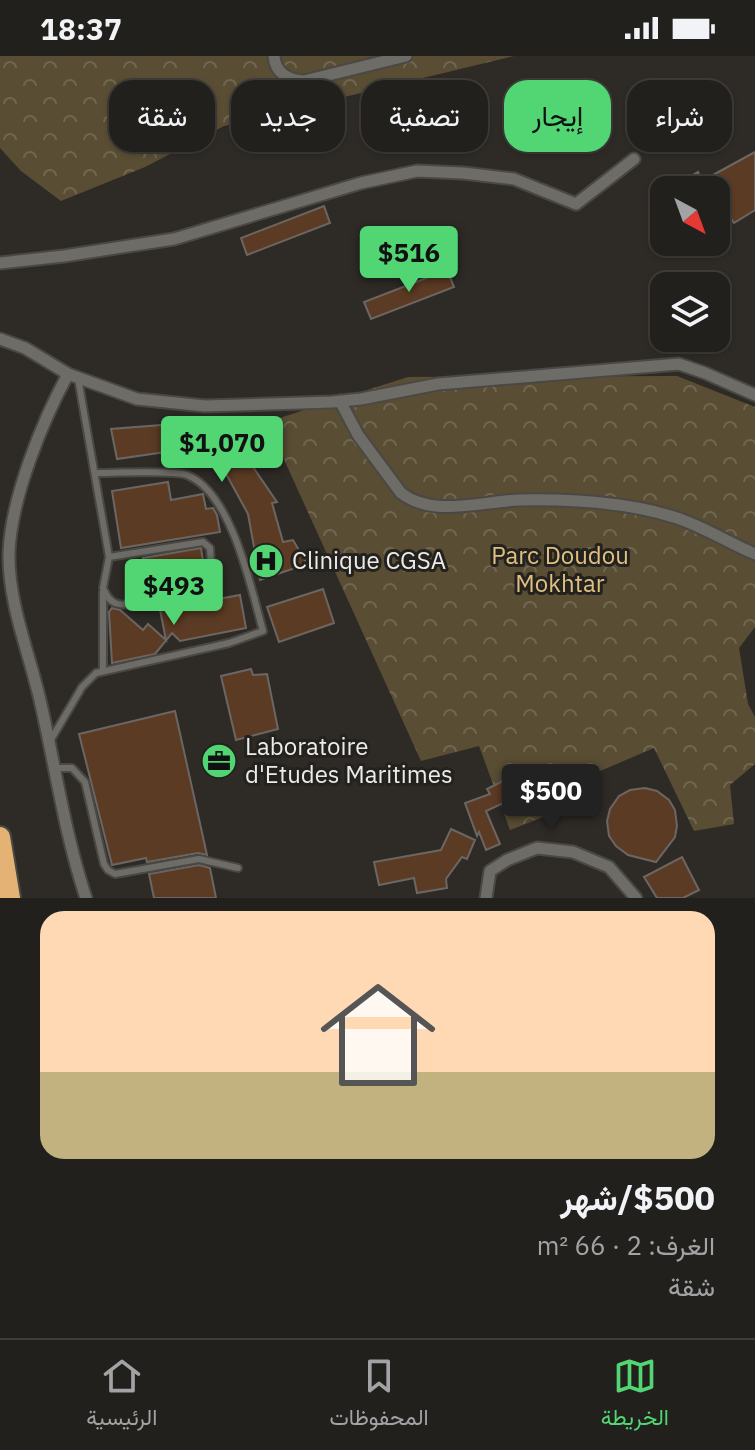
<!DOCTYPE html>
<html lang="ar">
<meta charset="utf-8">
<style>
:root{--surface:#22201d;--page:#2e2d2a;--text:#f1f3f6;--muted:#a2a3a4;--line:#3f3e3b;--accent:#52d673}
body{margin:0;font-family:"IBM Plex Sans",Vazirmatn,sans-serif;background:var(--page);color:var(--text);direction:rtl;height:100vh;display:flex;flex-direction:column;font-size:30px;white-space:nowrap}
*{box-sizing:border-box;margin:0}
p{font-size:26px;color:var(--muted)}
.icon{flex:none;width:44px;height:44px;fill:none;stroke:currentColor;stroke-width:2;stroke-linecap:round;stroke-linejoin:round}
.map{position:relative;height:842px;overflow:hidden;direction:ltr}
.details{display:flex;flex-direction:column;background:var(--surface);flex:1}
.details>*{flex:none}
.guide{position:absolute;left:24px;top:24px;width:708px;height:72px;direction:rtl;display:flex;gap:16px}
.needle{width:52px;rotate:139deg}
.fabs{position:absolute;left:650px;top:120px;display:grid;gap:16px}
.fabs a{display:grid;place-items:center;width:80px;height:80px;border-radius:16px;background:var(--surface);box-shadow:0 2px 6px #0004,0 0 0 2px var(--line);font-size:40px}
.price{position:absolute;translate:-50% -68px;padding:0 18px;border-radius:8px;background:var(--accent);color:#111;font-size:26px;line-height:52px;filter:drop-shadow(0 2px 4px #0008)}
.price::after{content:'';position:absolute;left:50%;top:48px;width:24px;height:18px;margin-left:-12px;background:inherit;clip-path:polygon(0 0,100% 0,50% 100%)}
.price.current{background:#222;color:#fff}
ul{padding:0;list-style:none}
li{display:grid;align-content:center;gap:16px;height:424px;padding:0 40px}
li span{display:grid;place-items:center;height:248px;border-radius:24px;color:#555}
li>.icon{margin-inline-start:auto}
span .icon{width:144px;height:144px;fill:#fffc;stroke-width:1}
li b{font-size:34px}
.pill{padding:0 28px;border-radius:24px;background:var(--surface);box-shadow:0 2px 6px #0004,0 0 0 2px var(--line);font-size:28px;line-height:72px}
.pill.current{background:var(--accent);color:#111}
.status{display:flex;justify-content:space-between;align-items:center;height:56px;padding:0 40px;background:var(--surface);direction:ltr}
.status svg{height:22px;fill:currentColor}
.tabs{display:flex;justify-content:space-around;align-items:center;height:112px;border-top:2px solid var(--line);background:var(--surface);font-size:22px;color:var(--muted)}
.tabs a{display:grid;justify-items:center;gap:4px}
.tabs .current{color:var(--accent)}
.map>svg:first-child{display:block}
.forest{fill:url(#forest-crowns)}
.building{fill:#5c3b24;stroke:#6c6663;stroke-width:2}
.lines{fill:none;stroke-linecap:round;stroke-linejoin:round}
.service-casing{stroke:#4a4844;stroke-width:10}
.minor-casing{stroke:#4a4844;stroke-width:15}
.motorway-casing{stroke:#4a4844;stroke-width:24}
.service{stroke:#6e6c67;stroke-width:6}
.minor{stroke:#6e6c67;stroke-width:11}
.motorway{stroke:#e4b275;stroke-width:20}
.labels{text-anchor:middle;stroke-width:6;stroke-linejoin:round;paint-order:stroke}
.park-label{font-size:24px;fill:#e0bf80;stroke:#24221e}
.poi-label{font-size:24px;fill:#edebe9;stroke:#24221e;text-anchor:start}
</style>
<div class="status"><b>18:37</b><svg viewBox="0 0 49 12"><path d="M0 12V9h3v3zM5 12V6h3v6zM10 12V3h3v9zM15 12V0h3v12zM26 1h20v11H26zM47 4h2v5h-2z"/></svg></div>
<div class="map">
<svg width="755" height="842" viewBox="0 0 755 842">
<defs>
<pattern id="forest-crowns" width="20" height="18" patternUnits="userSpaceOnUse" patternTransform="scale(2)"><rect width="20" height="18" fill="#594d34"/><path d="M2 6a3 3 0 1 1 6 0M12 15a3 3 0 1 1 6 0" fill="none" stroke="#716751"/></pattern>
</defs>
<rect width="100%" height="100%" fill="#2e2b27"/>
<path class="forest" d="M0,0H514L224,70L145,111L61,145L21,115L0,92Z
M677,320L755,351V571L739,592L748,648L755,661V708L730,729L734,768L694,775L654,692L565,730L546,760L510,774L479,690L421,705L267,366L408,321Z"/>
<path class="building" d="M755,96V154L734,167L732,164L716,173V134H667L698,116L702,125Z
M324,150L330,167L247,199L241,182Z
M447,214L454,231L371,263L364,246Z
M187,367L191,371L215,373L225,377L242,395L277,446L272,447L283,486L293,484L307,508L260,524L248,458L224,414L204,395L195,396L186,393L117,403L111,373Z
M168,426L171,444L203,438L206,453L213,452L217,459L220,476L121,492L112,435Z
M201,492L206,524L147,533L143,502Z
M323,533L334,567L279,586L267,551Z
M240,539L246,572L180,585L172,577L155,598L112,607L109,556L112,552L120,554L143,574L148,568L166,584L160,554Z
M251,613L253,619L267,618L278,673L236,684L221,620Z
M175,655L207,799L198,797L147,806L146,802L112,809L79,678Z
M503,725L512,743L486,755L500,788L486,794L479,776L477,780L465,747L490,738L487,733Z
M645,732L657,735L669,744L675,754L677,770L675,781L656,806L628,799L616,790L609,780L607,765L610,753L619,740L630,734Z
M451,773L475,784L467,803L462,801L446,823L447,832L417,837L414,822L379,829L374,806L441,794Z
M682,801L699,834L683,842H657L644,821Z
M199,809L210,812L216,842H154L149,818Z"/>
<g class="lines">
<defs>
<path id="service" d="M78,322L109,501L103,532C106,538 108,544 115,547C132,553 194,541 210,533L212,529L210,492L203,486L109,501
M103,536V615
M49,687L82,631L96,617L229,587L263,575C251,532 232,437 187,419C174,414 113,417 95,417
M55,712H72L85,726L104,808L108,814L115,818L199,803L238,812"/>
<path id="minor" d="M274,0C275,17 288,24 304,25L406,0
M0,207L64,200L174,183L361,127L417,115L463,117L514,123L576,148L634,103
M0,283L25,292L68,318L137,343L205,350L332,346L361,343L438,328L679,308L705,317L755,339
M68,318C42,366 11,442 9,497C8,545 28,594 39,640C55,707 64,776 86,842
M340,345L358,379L401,437C433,462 483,445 520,444C572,443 628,446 677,462C704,471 729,487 755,498
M486,842L490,815L507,804L537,792L573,796L609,811L636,842"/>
<path id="motorway" d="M0,781L10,842"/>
</defs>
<use href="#service" class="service-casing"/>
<use href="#minor" class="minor-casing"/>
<use href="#motorway" class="motorway-casing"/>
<use href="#service" class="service"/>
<use href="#minor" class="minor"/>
<use href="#motorway" class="motorway"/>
</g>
<defs>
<symbol id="hospital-disc" viewBox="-11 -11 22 22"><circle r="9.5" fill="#52d673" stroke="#24221e"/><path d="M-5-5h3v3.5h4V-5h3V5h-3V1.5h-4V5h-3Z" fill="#111"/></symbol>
<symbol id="office-disc" viewBox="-11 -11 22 22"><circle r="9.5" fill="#52d673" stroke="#24221e"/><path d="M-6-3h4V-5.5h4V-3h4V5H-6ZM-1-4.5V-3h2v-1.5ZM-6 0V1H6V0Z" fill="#111"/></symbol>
</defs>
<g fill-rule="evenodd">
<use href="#hospital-disc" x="246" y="485" width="40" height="40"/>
<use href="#office-disc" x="199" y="685" width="40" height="40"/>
</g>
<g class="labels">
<g class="park-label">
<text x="560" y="508">Parc Doudou<tspan x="560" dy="28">Mokhtar</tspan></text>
</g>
<g class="poi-label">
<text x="292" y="513">Clinique CGSA</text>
<text x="245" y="699">Laboratoire<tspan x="245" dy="28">d'Etudes Maritimes</tspan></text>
</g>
</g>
</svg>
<div class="fabs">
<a><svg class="needle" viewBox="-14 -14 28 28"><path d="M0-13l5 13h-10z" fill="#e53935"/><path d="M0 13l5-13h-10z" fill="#a2a3a4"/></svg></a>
<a><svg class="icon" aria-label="layers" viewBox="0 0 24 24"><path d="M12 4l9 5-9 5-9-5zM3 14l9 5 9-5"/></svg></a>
</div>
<b class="price" style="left:409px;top:238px">$516</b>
<b class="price" style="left:222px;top:428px">$1,070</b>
<b class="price" style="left:174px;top:571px">$493</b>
<b class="price current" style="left:551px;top:776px">$500</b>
<div class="guide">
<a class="pill">شراء</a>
<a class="pill current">إيجار</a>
<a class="pill">تصفية</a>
<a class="pill">جديد</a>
<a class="pill">شقة</a>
</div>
</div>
<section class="details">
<ul>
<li><span style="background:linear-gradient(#ffd9b3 65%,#c2b280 0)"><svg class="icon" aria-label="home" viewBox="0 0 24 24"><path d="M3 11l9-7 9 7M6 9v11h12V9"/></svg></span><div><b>$500/شهر</b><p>الغرف: 2 · 66 m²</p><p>شقة</p></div></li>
</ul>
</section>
<nav class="tabs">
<a class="current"><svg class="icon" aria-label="map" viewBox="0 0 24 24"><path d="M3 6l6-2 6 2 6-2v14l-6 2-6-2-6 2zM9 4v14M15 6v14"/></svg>الخريطة</a>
<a><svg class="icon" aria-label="saved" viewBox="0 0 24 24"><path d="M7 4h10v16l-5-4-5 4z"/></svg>المحفوظات</a>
<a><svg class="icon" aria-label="home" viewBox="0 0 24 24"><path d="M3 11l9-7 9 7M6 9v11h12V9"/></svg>الرئيسية</a>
</nav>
